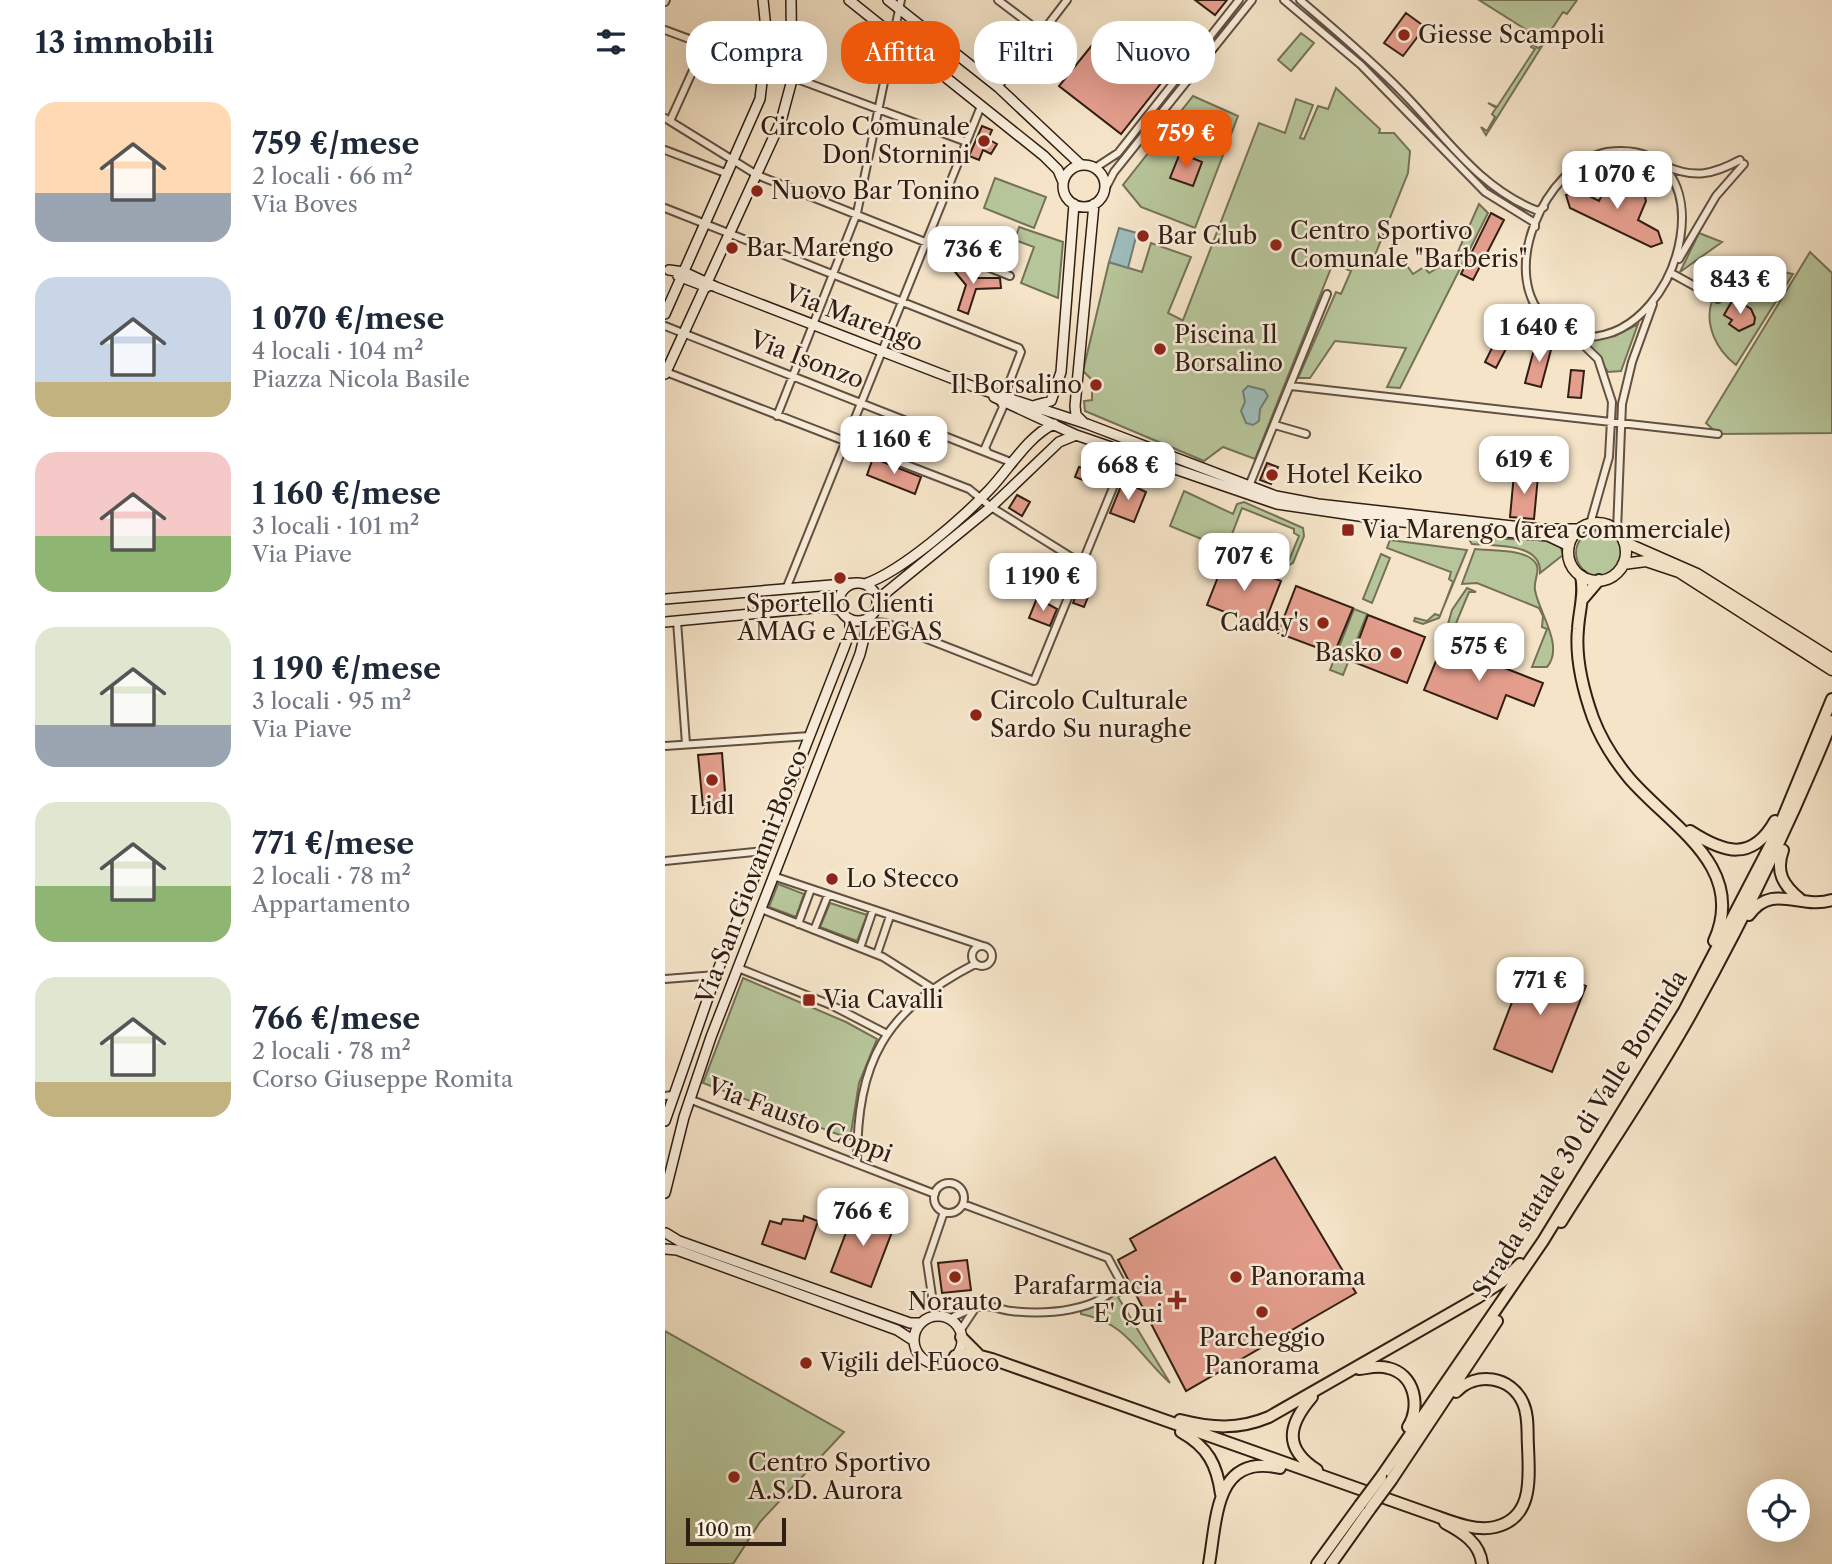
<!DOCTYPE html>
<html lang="it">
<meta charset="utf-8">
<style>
:root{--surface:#fff;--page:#f6f6f7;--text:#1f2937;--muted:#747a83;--accent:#ea580c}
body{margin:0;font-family:"Libre Caslon Text",serif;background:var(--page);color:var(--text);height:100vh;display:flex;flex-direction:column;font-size:26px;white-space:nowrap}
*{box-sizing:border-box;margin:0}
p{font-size:23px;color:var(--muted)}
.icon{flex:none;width:38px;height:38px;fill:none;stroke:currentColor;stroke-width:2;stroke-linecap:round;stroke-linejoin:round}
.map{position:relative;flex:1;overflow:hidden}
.drawer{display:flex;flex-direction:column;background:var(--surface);width:665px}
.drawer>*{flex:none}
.top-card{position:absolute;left:21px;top:21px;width:665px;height:63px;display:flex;gap:14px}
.buttons{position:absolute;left:1082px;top:1479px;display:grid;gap:14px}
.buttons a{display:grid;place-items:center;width:63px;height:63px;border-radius:50%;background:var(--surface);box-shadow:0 7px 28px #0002;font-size:35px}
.scale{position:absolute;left:21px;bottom:18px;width:100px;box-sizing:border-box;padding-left:7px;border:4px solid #311e13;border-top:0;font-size:19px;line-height:24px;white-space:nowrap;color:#311e13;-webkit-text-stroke:5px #f8eddb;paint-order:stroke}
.price{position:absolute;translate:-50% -60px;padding:0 16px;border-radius:14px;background:#fff;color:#222;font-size:23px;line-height:46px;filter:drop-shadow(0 2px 4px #0008)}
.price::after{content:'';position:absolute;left:50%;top:42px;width:21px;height:16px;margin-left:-10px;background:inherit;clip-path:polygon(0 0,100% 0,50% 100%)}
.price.selected{background:var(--accent);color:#fff}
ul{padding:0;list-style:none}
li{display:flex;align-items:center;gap:21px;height:175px;padding:0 35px}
li span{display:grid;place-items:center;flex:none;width:196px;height:140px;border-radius:21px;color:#555}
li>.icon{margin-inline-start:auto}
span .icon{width:84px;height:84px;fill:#fffc;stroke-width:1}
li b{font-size:30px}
h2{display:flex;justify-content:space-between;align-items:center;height:84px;padding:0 35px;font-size:30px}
.tag{padding:0 24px;border-radius:28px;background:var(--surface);box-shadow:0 7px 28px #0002;font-size:24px;line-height:63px}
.tag.selected{background:var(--accent);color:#fff}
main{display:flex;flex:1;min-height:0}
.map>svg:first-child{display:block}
.green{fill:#b7c59a;stroke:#747256;stroke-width:2}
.water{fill:#9ebdbc;stroke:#727d78;stroke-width:2}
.building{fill:#e59e8e;stroke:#311e13;stroke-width:2}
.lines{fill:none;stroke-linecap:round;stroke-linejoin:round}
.street-casing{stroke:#625040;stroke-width:10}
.secondary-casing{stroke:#311e13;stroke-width:12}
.primary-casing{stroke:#311e13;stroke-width:13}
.highway-casing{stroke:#311e13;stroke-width:14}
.street{stroke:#f8eddb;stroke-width:6}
.secondary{stroke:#f8eddb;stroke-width:9}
.primary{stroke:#f5e4c8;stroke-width:10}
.highway{stroke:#f5e4c8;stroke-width:10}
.highway-bridge-casing{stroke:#311e13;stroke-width:14;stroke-linecap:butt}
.highway-bridge{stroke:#f5e4c8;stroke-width:10}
.poi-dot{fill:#8f2418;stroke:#f8eddb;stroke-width:2.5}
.labels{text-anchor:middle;stroke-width:5;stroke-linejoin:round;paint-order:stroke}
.poi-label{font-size:24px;fill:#311e13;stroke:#f8eddb;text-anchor:start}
.street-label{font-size:24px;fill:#311e13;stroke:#f8eddb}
</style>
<main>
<section class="drawer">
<h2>13 immobili<svg class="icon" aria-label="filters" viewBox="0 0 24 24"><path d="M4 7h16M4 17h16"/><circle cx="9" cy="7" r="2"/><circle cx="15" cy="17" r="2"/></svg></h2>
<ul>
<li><span style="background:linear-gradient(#ffd9b3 65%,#9aa5b1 0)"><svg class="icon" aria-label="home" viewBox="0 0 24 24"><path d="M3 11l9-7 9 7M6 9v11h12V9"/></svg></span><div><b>759 €/mese</b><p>2 locali · 66 m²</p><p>Via Boves</p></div></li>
<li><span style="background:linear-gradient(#c9d6e8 75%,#c2b280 0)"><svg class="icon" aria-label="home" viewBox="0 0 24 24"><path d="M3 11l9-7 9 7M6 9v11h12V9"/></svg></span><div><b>1 070 €/mese</b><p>4 locali · 104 m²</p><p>Piazza Nicola Basile</p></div></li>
<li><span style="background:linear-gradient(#f6c9c9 60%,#8fb573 0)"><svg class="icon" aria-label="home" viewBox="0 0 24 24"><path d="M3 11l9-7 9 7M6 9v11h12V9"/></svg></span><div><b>1 160 €/mese</b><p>3 locali · 101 m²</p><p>Via Piave</p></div></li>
<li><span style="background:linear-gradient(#dfe7d0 70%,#9aa5b1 0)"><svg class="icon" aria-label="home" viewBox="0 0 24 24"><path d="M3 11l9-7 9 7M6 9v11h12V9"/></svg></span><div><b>1 190 €/mese</b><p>3 locali · 95 m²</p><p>Via Piave</p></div></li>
<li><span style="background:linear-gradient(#dfe7d0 60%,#8fb573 0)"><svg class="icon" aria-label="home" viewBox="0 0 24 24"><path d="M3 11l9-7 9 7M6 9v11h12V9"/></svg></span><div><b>771 €/mese</b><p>2 locali · 78 m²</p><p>Appartamento</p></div></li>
<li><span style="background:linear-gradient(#dfe7d0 75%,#c2b280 0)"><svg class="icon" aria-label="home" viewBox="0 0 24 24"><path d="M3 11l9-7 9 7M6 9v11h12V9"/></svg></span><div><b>766 €/mese</b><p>2 locali · 78 m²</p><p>Corso Giuseppe Romita</p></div></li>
</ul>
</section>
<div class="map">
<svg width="1167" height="1564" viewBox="0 0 1167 1564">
<rect width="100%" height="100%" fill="#f5e4c8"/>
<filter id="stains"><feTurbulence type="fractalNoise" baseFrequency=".00286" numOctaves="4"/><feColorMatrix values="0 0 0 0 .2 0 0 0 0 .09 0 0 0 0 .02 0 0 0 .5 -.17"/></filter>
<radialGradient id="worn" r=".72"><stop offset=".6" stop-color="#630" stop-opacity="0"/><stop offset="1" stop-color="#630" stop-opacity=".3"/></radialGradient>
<path class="green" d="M814,0H912L902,14L898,12L879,41Z
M636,33L649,43L626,71L613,60Z
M867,44L873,48L877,46L821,135L816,127L822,131L830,117L827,114L831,108L823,103L832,107L870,49L866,47Z
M671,88L715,129L714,133H729L745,151L743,173L708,260L728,269L735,256L748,274L759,267L764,273L774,267L771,262L784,254L791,256L814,204L823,213L735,388L722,387L741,348L670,341L645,378H633L671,292L676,294L686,271L668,263L590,459L558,447L539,461L420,411L419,401L427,400V380L418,371L444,262L477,272L486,243L526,257L503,313L517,320L514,328L529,334L515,328L594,123L620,133L631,99L648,105L635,138L639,139L653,106L663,109Z
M528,96L573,116L530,228L476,207L458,185Z
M330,178L381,197L369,228L319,208Z
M354,227L398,242L393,298L356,283L369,247L350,240Z
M1034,233L1057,242L1015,272Z
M1145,252L1167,273V433L1053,434L1041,423Z
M1097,268L1128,274L1071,365C1028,331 1038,272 1097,268Z
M973,324L956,371L943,372L922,341L950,336Z
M519,491L568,514L572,504L579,502L638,528L639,536L628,563L616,569L599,564L601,559L612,564L623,563L634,536L629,533V529L577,508L559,555L554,553L556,547L505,526Z
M911 553a23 23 0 1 1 46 0a23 23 0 1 1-46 0Z
M803,538L883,540L895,545L898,555L875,573C877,542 828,546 807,544Z
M725,540L802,550L774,618L758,624L749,621L750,618L762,621L770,614L775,616L788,582L784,579L786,572L722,548Z
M810,549C825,551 857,549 868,560C878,569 868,579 870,590C873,611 900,646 882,667H867L882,629L877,627L878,616L874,608L812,583L797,584Z
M716,554L725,558L707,603L698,599Z
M802,588L811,592H804L789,628L809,646L785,636L781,631L787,610Z
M689,609L702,614L678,675L665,670Z
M113,884L139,894L131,917L104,907Z
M165,903L202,915L192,941L155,927Z
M78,978L181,1022L212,1039L194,1083L185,1139L38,1083Z
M456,1290L458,1294L453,1297L505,1383C474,1355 461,1322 416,1314V1310L438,1303Z
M0,1331L179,1432L95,1522L68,1564H0Z"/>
<path class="water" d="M454,228L472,233L463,268L444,262Z
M583,386L599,390L603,396L595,409L594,421L588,425L581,423L576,411L580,402L578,391Z"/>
<path class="building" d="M530,0H562L550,15Z
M741,13L760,27L738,56L719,43Z
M436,34L497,82L456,134L394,86Z
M317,126L327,130L323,139L332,144L326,154L318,150L314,160L304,156Z
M515,153L537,162L528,186L505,178Z
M958,177L962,194L978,189L981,201L973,220L993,231L997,243L986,247L905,208L901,195L914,191L934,201L944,181Z
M826,213L839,220L808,280L796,274Z
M293,261L309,278H335L336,288L311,289L303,314L293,310L301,285L286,267Z
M1072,300L1086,309L1090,318L1089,324L1074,331L1064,324L1067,320L1059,315L1067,301Z
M844,314L856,320L831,368L820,362Z
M871,342L887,346L876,387L860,383Z
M906,370L919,371L916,398L903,397Z
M194,423L230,438L225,450L189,436Z
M208,458L256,477L250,494L202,475Z
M602,463L613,467L606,484L595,480Z
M414,467L441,474L436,487L410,477Z
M849,474L873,476L869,519L845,517Z
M458,481L481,492L469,522L445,513Z
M352,495L365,502L357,516L344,508Z
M560,559L616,581L598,627L542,605Z
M418,578L429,582L419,607L408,603Z
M631,586L688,608L669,654L613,633Z
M372,598L392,609L385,626L364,618Z
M703,615L760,637L742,683L686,661Z
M778,644L878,683L869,706L841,695L832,719L759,690Z
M57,753L61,805L38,807L33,755Z
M862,963L921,986L887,1072L829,1049Z
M610,1157L691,1293L521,1391L453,1260L471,1250L465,1239Z
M190,1209L230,1224L206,1287L166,1272Z
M139,1216L153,1221L140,1259L97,1244L105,1221L116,1224L118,1219L138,1221Z
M302,1260L306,1290L277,1293L273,1263Z"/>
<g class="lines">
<defs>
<path id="street" d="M333,0L370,28
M619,0L696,65L820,192L870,223V227
M635,0C670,30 706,60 738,93C781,137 814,188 873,211L879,207
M0,2L1,0
M365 35a8 8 0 1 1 16 0a8 8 0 1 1-16 0Z
M0,30L299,141
M379,30L402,0
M333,87L368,40
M0,118L92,175L345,276
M5,121L39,46
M0,150L63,174
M942,152C1064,136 1022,334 923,337C909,337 895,331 884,322C830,277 879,165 942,152Z
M998,165C1029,179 1047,175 1075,160
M430,168L453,153L574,0
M437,195L449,172L587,0
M0,208L354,348L356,352L341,391L347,397
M1014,259L1051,196L1079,164
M1006,273L1053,299
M0,326L348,463
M908,335L933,359L947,402L944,457L925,524
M1,372L304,489L326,507L419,565
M626,386L1053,434
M112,416L192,213L236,0
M610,425L641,434
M323,453L320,448L338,407L335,401
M584,486L662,294
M952,531L957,404L967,362L988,304
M121,589L316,106
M12,621L21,744
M202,628L210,622L221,623L369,681L463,451
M0,746L145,736
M0,861L100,851
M108,876L318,946
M96,909L218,957L267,988
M133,924L146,889
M149,930L163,895
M307 956a10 10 0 1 1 20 0a10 10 0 1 1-20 0Z
M195,948L208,910
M212,954L225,916
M73,968L166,1005L222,1034
M0,979L51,975
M0,1096L7,1095
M24,1099L270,1194
M192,1163C192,1061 219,1011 310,964
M269 1198a15 15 0 1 1 30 0a15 15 0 1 1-30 0Z
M270,1316L262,1262L279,1212
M284,1319C295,1314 307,1307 319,1306C328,1306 337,1310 346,1311C381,1315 434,1312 456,1282L443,1258L298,1204
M295,1331L309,1310"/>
<path id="secondary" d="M184,0L379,156L393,170L398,182
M223,0L333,87L416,165
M540,43L547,48
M398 186a21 21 0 1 1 42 0a21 21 0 1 1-42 0Z
M4,270L19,272L51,287L312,388L422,424L611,496L653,504L875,529H914
M13,276L42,287
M0,314L95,99L102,39L98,0
M0,374L116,121L127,80L126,0
M329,397L411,435L612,504L728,521L883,536L904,546
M371,405L386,401L396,372L409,204
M418,422L411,415L410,406L429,204
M174 602a19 19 0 1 1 38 0a19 19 0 1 1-38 0Z
M200,584C237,571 297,519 325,489C344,469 363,436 389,424
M0,599L191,583
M212,600L326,507L394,442L411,435
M0,622L159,607L176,610
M0,1121L51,975L179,648L185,632V619
M0,1193L19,1117L46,1037L195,654L204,618
M1,1233L14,1241L245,1323H256
M0,1249L12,1250L232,1330L249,1341
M249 1340a24 24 0 1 1 48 0a24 24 0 1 1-48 0Z"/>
<path id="primary" d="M903 552a29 29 0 1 1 58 0a29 29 0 1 1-58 0Z
M959,542L1032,574L1167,659
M958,564L981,561L1014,572L1167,670"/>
<path id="highway" d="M916,576C920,594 914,611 913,629C910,659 918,690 928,718C936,739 950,761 964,778C1004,825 1083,866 1049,941
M917,600L934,580
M1025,831C1059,853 1087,862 1110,821
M1118,850C1110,872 1118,885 1135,899
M1084,915C1107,882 1136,910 1167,900
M896,1222C939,1153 986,1086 1026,1014C1079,919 1126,822 1167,721
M296,1337L313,1354
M290,1356L304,1353L327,1359L762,1513C783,1520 808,1532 830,1527C869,1518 864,1477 863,1446C862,1432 864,1416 858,1403C846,1376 811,1371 791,1392
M694,1369C704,1368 713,1365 723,1368C750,1374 756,1407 743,1427
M647,1397C623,1425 618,1448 652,1470
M515,1420C547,1428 573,1430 604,1417L812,1298L838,1281L855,1264
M516,1432C543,1447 552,1465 556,1494
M716,1477L878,1241L1019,1011L1112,832L1167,699
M727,1479L832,1321
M780,1523C797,1532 815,1543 817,1564
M544,1564C552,1518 550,1453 615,1468
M652,1564L695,1505
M666,1564L705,1509"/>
</defs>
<use href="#street" class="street-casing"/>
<use href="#secondary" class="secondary-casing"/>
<use href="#primary" class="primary-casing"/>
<use href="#highway" class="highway-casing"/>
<use href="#street" class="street"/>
<use href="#secondary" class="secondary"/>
<use href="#primary" class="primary"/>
<use href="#highway" class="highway"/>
<defs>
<path id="highway-bridge" d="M695,1505L716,1477
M705,1509L727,1479"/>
</defs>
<use href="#highway-bridge" class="highway-bridge-casing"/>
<use href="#highway-bridge" class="highway-bridge"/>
</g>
<g class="poi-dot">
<circle cx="739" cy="35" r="7"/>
<circle cx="319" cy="141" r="7"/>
<circle cx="92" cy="191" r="7"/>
<circle cx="478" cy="236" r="7"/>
<circle cx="611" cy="245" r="7"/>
<circle cx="67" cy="248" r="7"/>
<circle cx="495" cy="349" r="7"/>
<circle cx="431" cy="385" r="7"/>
<circle cx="607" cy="475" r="7"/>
<rect x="676" y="523" width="14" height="14" rx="3.5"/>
<circle cx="175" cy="578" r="7"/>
<circle cx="658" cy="623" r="7"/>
<circle cx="731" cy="653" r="7"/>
<circle cx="311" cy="715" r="7"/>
<circle cx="47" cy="780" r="7"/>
<circle cx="167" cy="879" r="7"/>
<rect x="137" y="993" width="14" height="14" rx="3.5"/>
<circle cx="290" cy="1277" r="7"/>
<circle cx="571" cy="1277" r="7"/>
<path d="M508.5 1289.5h7v7h7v7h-7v7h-7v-7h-7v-7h7z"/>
<circle cx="597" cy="1312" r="7"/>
<circle cx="141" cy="1363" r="7"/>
<circle cx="69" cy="1477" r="7"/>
</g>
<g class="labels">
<g class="poi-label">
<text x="753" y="43">Giesse Scampoli</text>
<text x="305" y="135" text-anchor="end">Circolo Comunale<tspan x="305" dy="28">Don Stornini</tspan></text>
<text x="106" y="199">Nuovo Bar Tonino</text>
<text x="625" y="239">Centro Sportivo<tspan x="625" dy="28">Comunale "Barberis"</tspan></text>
<text x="492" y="244">Bar Club</text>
<text x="81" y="256">Bar Marengo</text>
<text x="509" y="343">Piscina Il<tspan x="509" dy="28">Borsalino</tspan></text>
<text x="417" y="393" text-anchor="end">Il Borsalino</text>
<text x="621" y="483">Hotel Keiko</text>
<text x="697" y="538">Via Marengo (area commerciale)</text>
<text x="175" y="612" text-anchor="middle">Sportello Clienti<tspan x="175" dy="28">AMAG e ALEGAS</tspan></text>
<text x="644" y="631" text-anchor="end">Caddy's</text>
<text x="717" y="661" text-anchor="end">Basko</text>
<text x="325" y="709">Circolo Culturale<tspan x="325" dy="28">Sardo Su nuraghe</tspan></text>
<text x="47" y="814" text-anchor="middle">Lidl</text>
<text x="181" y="887">Lo Stecco</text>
<text x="158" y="1008">Via Cavalli</text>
<text x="585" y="1285">Panorama</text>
<text x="498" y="1294" text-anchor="end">Parafarmacia<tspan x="498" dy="28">E' Qui</tspan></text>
<text x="290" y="1310" text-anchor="middle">Norauto</text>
<text x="597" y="1346" text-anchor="middle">Parcheggio<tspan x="597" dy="28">Panorama</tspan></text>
<text x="155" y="1371">Vigili del Fuoco</text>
<text x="83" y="1471">Centro Sportivo<tspan x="83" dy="28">A.S.D. Aurora</tspan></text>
</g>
<g class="street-label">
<text transform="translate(189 318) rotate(21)" y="8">Via Marengo</text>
<text transform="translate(142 360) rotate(21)" y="8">Via Isonzo</text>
<text transform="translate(87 877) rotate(-69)" y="8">Via San Giovanni Bosco</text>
<text transform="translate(135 1120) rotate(21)" y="8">Via Fausto Coppi</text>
<text transform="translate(915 1134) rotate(-58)" y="8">Strada statale 30 di Valle Bormida</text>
</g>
</g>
<rect width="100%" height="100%" filter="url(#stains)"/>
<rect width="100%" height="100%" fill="url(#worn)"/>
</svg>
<div class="buttons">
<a><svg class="icon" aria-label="locate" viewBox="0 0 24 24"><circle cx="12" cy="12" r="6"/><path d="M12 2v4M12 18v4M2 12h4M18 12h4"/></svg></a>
</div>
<div class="scale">100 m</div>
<b class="price selected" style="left:521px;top:170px">759 €</b>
<b class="price" style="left:952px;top:211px">1 070 €</b>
<b class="price" style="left:308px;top:286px">736 €</b>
<b class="price" style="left:1075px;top:316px">843 €</b>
<b class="price" style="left:874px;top:364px">1 640 €</b>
<b class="price" style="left:229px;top:476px">1 160 €</b>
<b class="price" style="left:859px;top:496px">619 €</b>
<b class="price" style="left:463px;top:502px">668 €</b>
<b class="price" style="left:579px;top:593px">707 €</b>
<b class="price" style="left:378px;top:613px">1 190 €</b>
<b class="price" style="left:814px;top:683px">575 €</b>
<b class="price" style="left:875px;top:1017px">771 €</b>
<b class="price" style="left:198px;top:1248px">766 €</b>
<div class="top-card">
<a class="tag">Compra</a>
<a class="tag selected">Affitta</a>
<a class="tag">Filtri</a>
<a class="tag">Nuovo</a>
</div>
</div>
</main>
